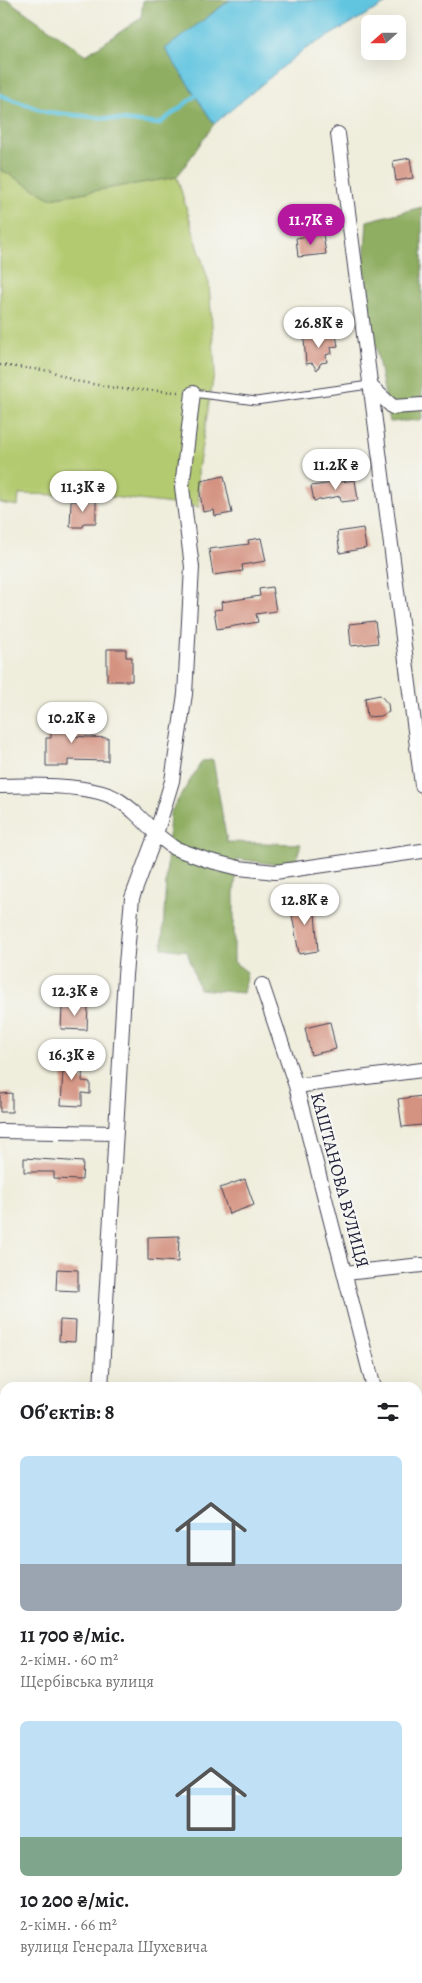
<!DOCTYPE html>
<html lang="uk">
<meta charset="utf-8">
<style>
:root{--surface:#fff;--page:#f2f2f2;--text:#202124;--muted:#757577;--accent:#b5179e}
body{margin:0;font-family:Alegreya,serif;background:var(--page);color:var(--text);height:100vh;display:flex;flex-direction:column;font-size:19px;white-space:nowrap}
*{box-sizing:border-box;margin:0}
p{font-size:16px;color:var(--muted)}
.icon{flex:none;width:28px;height:28px;fill:none;stroke:currentColor;stroke-width:2;stroke-linecap:round;stroke-linejoin:round}
.map{position:relative;flex:1;overflow:hidden}
.drawer{position:absolute;left:0px;top:1382px;width:422px;height:601px;display:flex;flex-direction:column;background:var(--surface);border-radius:15px 15px 0 0;box-shadow:0 5px 20px #0002}
.drawer>*{flex:none}
.needle{width:32px;rotate:249deg}
.controls{position:absolute;left:361px;top:15px;display:grid;gap:10px}
.controls a{display:grid;place-items:center;width:45px;height:45px;border-radius:8px;background:var(--surface);box-shadow:0 5px 20px #0002;font-size:25px}
.price{position:absolute;translate:-50% -42px;padding:0 11px;border-radius:18px;background:#fff;color:#222;font-size:16px;line-height:32px;filter:drop-shadow(0 1px 2px #0008)}
.price::after{content:'';position:absolute;left:50%;top:30px;width:15px;height:11px;margin-left:-8px;background:inherit;clip-path:polygon(0 0,100% 0,50% 100%)}
.price.selected{background:var(--accent);color:#fff}
ul{padding:0;list-style:none}
li{display:grid;align-content:center;gap:10px;height:265px;padding:0 20px}
li span{display:grid;place-items:center;height:155px;border-radius:8px;color:#555}
li>.icon{margin-inline-start:auto}
span .icon{width:90px;height:90px;fill:#fffc;stroke-width:1}
li b{font-size:21px}
h2{display:flex;justify-content:space-between;align-items:center;height:60px;padding:0 20px;font-size:21px}
.map>svg:first-child{display:block}
.green{fill:#b4ca6f;stroke:#6b7655}
.forest{fill:#8fae62;stroke:#58684e}
.water{fill:#62c5e0;stroke:#42748e}
.lines{fill:none;stroke-linecap:round;stroke-linejoin:round}
.stream{stroke:#62c5e0;stroke-width:4.5}
.building{fill:#d49381}
.service-casing{stroke:#414053;stroke-width:9}
.minor-casing{stroke:#414053;stroke-width:16}
.tertiary-casing{stroke:#414053;stroke-width:20}
.path{stroke:#414053;stroke-width:2.5;stroke-dasharray:1 4;stroke-linecap:butt}
.service{stroke:#fff;stroke-width:7}
.minor{stroke:#fff;stroke-width:14}
.tertiary{stroke:#fff;stroke-width:18}
.labels{text-anchor:middle;stroke-width:4.5;stroke-linejoin:round;paint-order:stroke}
.street-label{font-size:18px;fill:#22223b;stroke:#f6f6f2}
</style>
<div class="map">
<svg width="422" height="1983" viewBox="0 0 422 1983">
<rect width="100%" height="100%" fill="#f6f6f2"/>
<filter id="ink" filterUnits="userSpaceOnUse"><feTurbulence type="fractalNoise" baseFrequency=".02" numOctaves="2"/><feDisplacementMap in="SourceGraphic" scale="10" xChannelSelector="R" yChannelSelector="G"/><feConvolveMatrix kernelMatrix="1 2 1 2 8 2 1 2 1" color-interpolation-filters="sRGB"/></filter>
<filter id="wash" filterUnits="userSpaceOnUse"><feTurbulence type="fractalNoise" baseFrequency=".0096" numOctaves="4" result="noise"/><feDisplacementMap in="SourceGraphic" scale="20" xChannelSelector="R" yChannelSelector="G"/><feGaussianBlur stdDeviation="1.12" result="paint"/><feColorMatrix in="noise" values="0 0 0 0 0 0 0 0 0 0 0 0 0 0 0 0 0 1.4 0 .05"/><feComposite in="paint" operator="in"/></filter>
<g filter="url(#wash)">
<rect width="100%" height="100%" fill="#efeddb"/>
<path class="green" d="M0,169L50,198L177,177L209,283L215,368L198,469L199,507L103,496L19,494L18,506L0,503Z
M0,1637H5V1768H0Z
M418,1642L422,1643V1706H418Z"/>
<path class="forest" d="M0,0H8L86,55L141,18L143,0H230L165,49L214,124L177,177L50,198L0,169Z
M422,207V420L390,422L372,327L364,266L367,221Z
M213,760L227,842L301,844L296,861L280,865L238,859L234,893V962L247,972L243,993L199,989L187,951L162,948L170,813L202,761Z"/>
<path class="water" d="M230,0H392L302,51L214,124L165,49Z"/>
<g class="lines">
<path class="stream" d="M0,95L46,112L159,124L199,93"/>
</g>
<g id="blocks">
<path class="building" d="M410,158L413,178L396,181L393,161Z
M323,234L326,254L298,257L296,238Z
M336,335L338,346L331,347L332,353L326,355L327,362L321,363L317,370L312,363L306,364L304,339Z
M224,476L232,513L215,516L214,510L203,512L200,493L201,481Z
M355,480L358,500L341,502L340,496L314,501L311,486Z
M71,501H96V523H84L83,527H70Z
M363,528L366,548L340,553L337,532Z
M261,538L266,561L242,565L243,571L213,575L209,549L249,544L248,540Z
M272,587L276,611L256,614L258,622L217,629L214,610L222,609L221,602L260,596L259,589Z
M375,621L378,643L351,646L349,624Z
M107,649H126V657H132V681H107Z
M380,695L388,704L389,712L381,716L367,717L365,698Z
M51,711L71,712L70,736L108,738V761L68,760V766H46V738H51Z
M314,900L318,951L299,954L290,904Z
M68,1003L88,1004L87,1030L61,1029L62,1007L68,1008Z
M330,1022L336,1049L311,1055L305,1028Z
M56,1057L83,1058L82,1081L90,1082V1094L82,1093V1106L61,1105L63,1071L55,1070Z
M12,1093V1112H0V1094Z
M422,1096V1125L402,1127L398,1099Z
M24,1158L83,1162L82,1180L54,1179V1172H24Z
M245,1179L254,1205L229,1214L220,1188Z
M179,1236L178,1262L148,1260V1237Z
M57,1269L78,1270V1291L56,1290Z
M60,1320L76,1321L75,1342L59,1341Z"/>
</g>
</g>
<g filter="url(#ink)">
<use href="#blocks" fill-opacity="0" stroke="#414053" stroke-width="1"/>
<g class="lines">
<defs>
<path id="service" d="M193,393L256,401L369,385
M418,1742L422,1743
M0,1931L5,1932
M199,1979L212,1983
M241,1979L242,1983
M43,1983L44,1979"/>
<path id="minor" d="M338,134L422,785
M369,385L393,407L422,405
M193,393L182,487L192,567L185,694L172,781L156,834L174,848L207,860L239,868L275,872L422,851
M0,786C31,785 88,784 115,798C131,807 144,821 156,834L132,898L125,975L101,1388
M262,985L296,1086L374,1388
M296,1086L422,1070
M0,1131L116,1133
M345,1273L422,1265
M418,1436H422
M418,1551L422,1568"/>
<path id="tertiary" d="M0,1626H5
M418,1630H422"/>
</defs>
<use href="#service" class="service-casing"/>
<use href="#minor" class="minor-casing"/>
<use href="#tertiary" class="tertiary-casing"/>
<path class="path" d="M0,365L51,371L75,381L121,389L179,392"/>
<use href="#service" class="service"/>
<use href="#minor" class="minor"/>
<use href="#tertiary" class="tertiary"/>
</g>
</g>
<g class="labels">
<g class="street-label">
<text transform="translate(340 1180) rotate(75)" y="6">КАШТАНОВА ВУЛИЦЯ</text>
</g>
</g>
</svg>
<div class="controls">
<a><svg class="needle" viewBox="-14 -14 28 28"><path d="M0-13l5 13h-10z" fill="#e53935"/><path d="M0 13l5-13h-10z" fill="#757577"/></svg></a>
</div>
<b class="price selected" style="left:311px;top:246px">11.7K ₴</b>
<b class="price" style="left:319px;top:349px">26.8K ₴</b>
<b class="price" style="left:336px;top:491px">11.2K ₴</b>
<b class="price" style="left:83px;top:513px">11.3K ₴</b>
<b class="price" style="left:72px;top:744px">10.2K ₴</b>
<b class="price" style="left:305px;top:926px">12.8K ₴</b>
<b class="price" style="left:75px;top:1017px">12.3K ₴</b>
<b class="price" style="left:72px;top:1081px">16.3K ₴</b>
<section class="drawer">
<h2>Об’єктів: 8<svg class="icon" aria-label="filters" viewBox="0 0 24 24"><path d="M4 7h16M4 17h16"/><circle cx="9" cy="7" r="2"/><circle cx="15" cy="17" r="2"/></svg></h2>
<ul>
<li><span style="background:linear-gradient(#bfe0f5 70%,#9aa5b1 0)"><svg class="icon" aria-label="home" viewBox="0 0 24 24"><path d="M3 11l9-7 9 7M6 9v11h12V9"/></svg></span><div><b>11 700 ₴/міс.</b><p>2-кімн. · 60 m²</p><p>Щербівська вулиця</p></div></li>
<li><span style="background:linear-gradient(#bfe0f5 75%,#7fa58c 0)"><svg class="icon" aria-label="home" viewBox="0 0 24 24"><path d="M3 11l9-7 9 7M6 9v11h12V9"/></svg></span><div><b>10 200 ₴/міс.</b><p>2-кімн. · 66 m²</p><p>вулиця Генерала Шухевича</p></div></li>
</ul>
</section>
</div>
